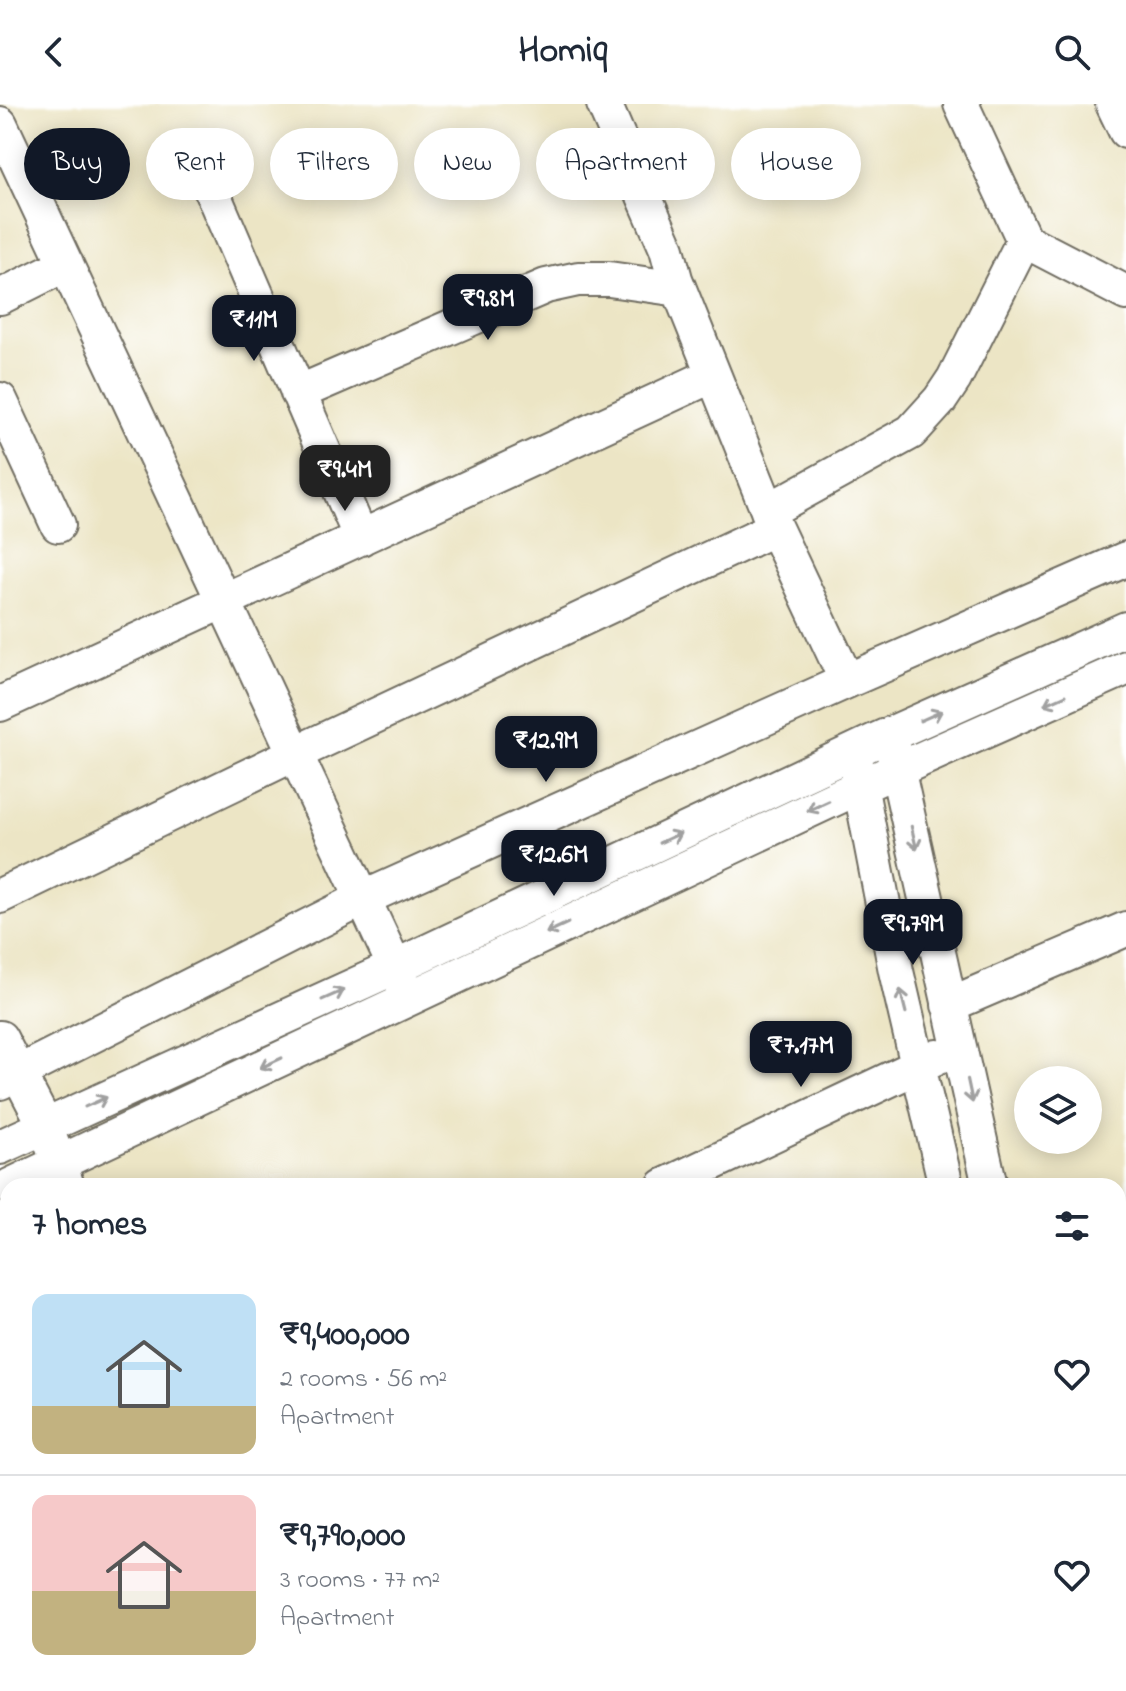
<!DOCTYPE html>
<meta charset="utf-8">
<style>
:root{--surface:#fff;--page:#f6f6f7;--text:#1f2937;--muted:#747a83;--line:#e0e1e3;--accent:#111827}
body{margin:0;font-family:"Indie Flower",sans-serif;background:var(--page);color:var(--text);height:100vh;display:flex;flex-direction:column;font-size:30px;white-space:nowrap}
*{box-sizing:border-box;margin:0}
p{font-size:26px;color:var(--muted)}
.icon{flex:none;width:44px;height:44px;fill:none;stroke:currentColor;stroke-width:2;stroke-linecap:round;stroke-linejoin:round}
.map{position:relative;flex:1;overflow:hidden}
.panel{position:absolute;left:0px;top:1074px;width:1126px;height:514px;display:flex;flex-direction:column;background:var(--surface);border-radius:24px 24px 0 0;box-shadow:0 4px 20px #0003}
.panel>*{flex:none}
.hud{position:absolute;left:24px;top:24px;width:1078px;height:72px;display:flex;gap:16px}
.tools{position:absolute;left:1014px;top:962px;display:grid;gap:16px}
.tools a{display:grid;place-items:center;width:88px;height:88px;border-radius:50%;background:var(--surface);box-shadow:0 4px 20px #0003;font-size:40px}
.price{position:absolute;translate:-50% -68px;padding:0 18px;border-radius:16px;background:var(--accent);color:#fff;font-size:26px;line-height:52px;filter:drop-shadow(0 2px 4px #0008)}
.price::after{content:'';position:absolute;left:50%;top:48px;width:24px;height:18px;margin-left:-12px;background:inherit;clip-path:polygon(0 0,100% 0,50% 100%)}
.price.current{background:#222;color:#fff}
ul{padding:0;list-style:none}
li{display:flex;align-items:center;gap:24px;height:200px;padding:0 32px}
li+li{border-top:2px solid var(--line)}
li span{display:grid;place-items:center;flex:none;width:224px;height:160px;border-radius:16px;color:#555}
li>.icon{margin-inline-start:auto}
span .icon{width:96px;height:96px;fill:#fffc;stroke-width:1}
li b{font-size:34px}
h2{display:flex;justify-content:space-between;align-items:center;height:96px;padding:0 32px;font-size:34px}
.pill{padding:0 28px;border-radius:36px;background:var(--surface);box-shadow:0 4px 20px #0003;font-size:28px;line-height:72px}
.pill.current{background:var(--accent);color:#fff}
header{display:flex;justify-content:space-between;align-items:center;height:104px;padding:0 32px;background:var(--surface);font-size:36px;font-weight:700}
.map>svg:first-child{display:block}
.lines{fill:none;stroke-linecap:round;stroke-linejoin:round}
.minor-casing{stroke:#6f6c61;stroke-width:38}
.minor{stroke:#fff;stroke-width:34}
.oneway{stroke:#a0a0a0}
</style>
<header><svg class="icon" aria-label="back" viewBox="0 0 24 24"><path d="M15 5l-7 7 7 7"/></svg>Homiq<svg class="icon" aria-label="search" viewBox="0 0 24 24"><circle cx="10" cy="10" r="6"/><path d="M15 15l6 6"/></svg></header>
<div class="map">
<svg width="1126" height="1587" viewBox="0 0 1126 1587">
<rect width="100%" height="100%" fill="#fff"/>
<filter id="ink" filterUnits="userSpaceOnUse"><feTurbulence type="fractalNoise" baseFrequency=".0125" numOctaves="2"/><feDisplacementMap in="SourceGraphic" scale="16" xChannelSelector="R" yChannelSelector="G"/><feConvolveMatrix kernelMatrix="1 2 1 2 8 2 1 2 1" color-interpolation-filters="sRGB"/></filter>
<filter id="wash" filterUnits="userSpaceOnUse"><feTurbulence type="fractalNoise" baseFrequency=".006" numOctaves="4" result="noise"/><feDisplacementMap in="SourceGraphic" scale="32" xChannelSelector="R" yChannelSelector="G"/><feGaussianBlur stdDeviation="1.8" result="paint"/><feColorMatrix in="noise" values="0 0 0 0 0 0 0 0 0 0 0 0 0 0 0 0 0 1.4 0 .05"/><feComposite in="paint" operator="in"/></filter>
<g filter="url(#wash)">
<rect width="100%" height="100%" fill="#ece5c5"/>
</g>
<g filter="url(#ink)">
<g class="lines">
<defs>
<path id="minor" d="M604,0L667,145L675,175L775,424L847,577
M1113,0L1126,27
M0,20L404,882
M201,62L361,434
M1024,136L1126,189
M0,193L66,160
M298,289L546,182L578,175H609L679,185
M0,296L58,421
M768,407L911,328L940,296L954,275L1024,136L961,0
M0,600L713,271
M893,646L990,1082
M856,660L896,867L946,1082
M0,792L294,650L775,424
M949,901L1126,825
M0,934L45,1021L67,1082
M0,978L362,795L847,577L1126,455
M0,1043L395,863L875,637L1126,525
M10,1082L861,682L1126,564
M664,1082L937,953
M1118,1205L1126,1203
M220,1580L222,1587
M1060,1580L1062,1587
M1106,1580L1108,1587
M26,1587L40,1580
M335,1587L370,1580"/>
</defs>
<use href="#minor" class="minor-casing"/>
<use href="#minor" class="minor"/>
</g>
<defs><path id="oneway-shaft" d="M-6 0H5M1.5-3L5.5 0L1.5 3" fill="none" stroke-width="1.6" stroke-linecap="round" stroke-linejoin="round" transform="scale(2)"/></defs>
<g class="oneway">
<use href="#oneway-shaft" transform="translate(1055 596) rotate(156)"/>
<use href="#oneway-shaft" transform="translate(931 612) rotate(-24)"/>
<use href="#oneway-shaft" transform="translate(818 702) rotate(155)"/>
<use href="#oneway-shaft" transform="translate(670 734) rotate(-25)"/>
<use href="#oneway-shaft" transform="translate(914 734) rotate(77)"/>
<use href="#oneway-shaft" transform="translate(557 824) rotate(155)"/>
<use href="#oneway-shaft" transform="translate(333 891) rotate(-24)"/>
<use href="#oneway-shaft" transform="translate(903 897) rotate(-104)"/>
<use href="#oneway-shaft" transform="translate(271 959) rotate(155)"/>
<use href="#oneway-shaft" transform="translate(970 987) rotate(78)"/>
<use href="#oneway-shaft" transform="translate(96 998) rotate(-24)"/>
</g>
</g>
</svg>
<div class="tools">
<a><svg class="icon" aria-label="layers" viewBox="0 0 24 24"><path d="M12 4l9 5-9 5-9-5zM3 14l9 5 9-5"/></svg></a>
</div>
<b class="price" style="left:488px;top:238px">₹9.8M</b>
<b class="price" style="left:254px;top:259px">₹11M</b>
<b class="price current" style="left:345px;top:409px">₹9.4M</b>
<b class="price" style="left:546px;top:680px">₹12.9M</b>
<b class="price" style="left:554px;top:794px">₹12.6M</b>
<b class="price" style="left:913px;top:863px">₹9.79M</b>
<b class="price" style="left:801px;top:985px">₹7.17M</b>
<div class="hud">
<a class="pill current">Buy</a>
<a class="pill">Rent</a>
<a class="pill">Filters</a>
<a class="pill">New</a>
<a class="pill">Apartment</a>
<a class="pill">House</a>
</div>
<section class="panel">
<h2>7 homes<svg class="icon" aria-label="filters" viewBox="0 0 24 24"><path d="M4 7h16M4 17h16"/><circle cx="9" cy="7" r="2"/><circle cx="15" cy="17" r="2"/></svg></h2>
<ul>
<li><span style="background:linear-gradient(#bfe0f5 70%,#c2b280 0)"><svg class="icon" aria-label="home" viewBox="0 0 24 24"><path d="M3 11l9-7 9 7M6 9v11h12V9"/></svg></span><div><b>₹9,400,000</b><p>2 rooms · 56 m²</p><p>Apartment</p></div><svg class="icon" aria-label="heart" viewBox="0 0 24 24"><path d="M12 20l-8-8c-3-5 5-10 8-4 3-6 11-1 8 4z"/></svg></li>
<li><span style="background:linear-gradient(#f6c9c9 60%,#c2b280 0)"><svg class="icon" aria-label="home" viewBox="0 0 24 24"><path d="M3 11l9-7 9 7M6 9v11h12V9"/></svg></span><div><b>₹9,790,000</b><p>3 rooms · 77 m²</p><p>Apartment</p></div><svg class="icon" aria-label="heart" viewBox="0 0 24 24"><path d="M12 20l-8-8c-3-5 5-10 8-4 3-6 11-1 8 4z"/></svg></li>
</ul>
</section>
</div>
